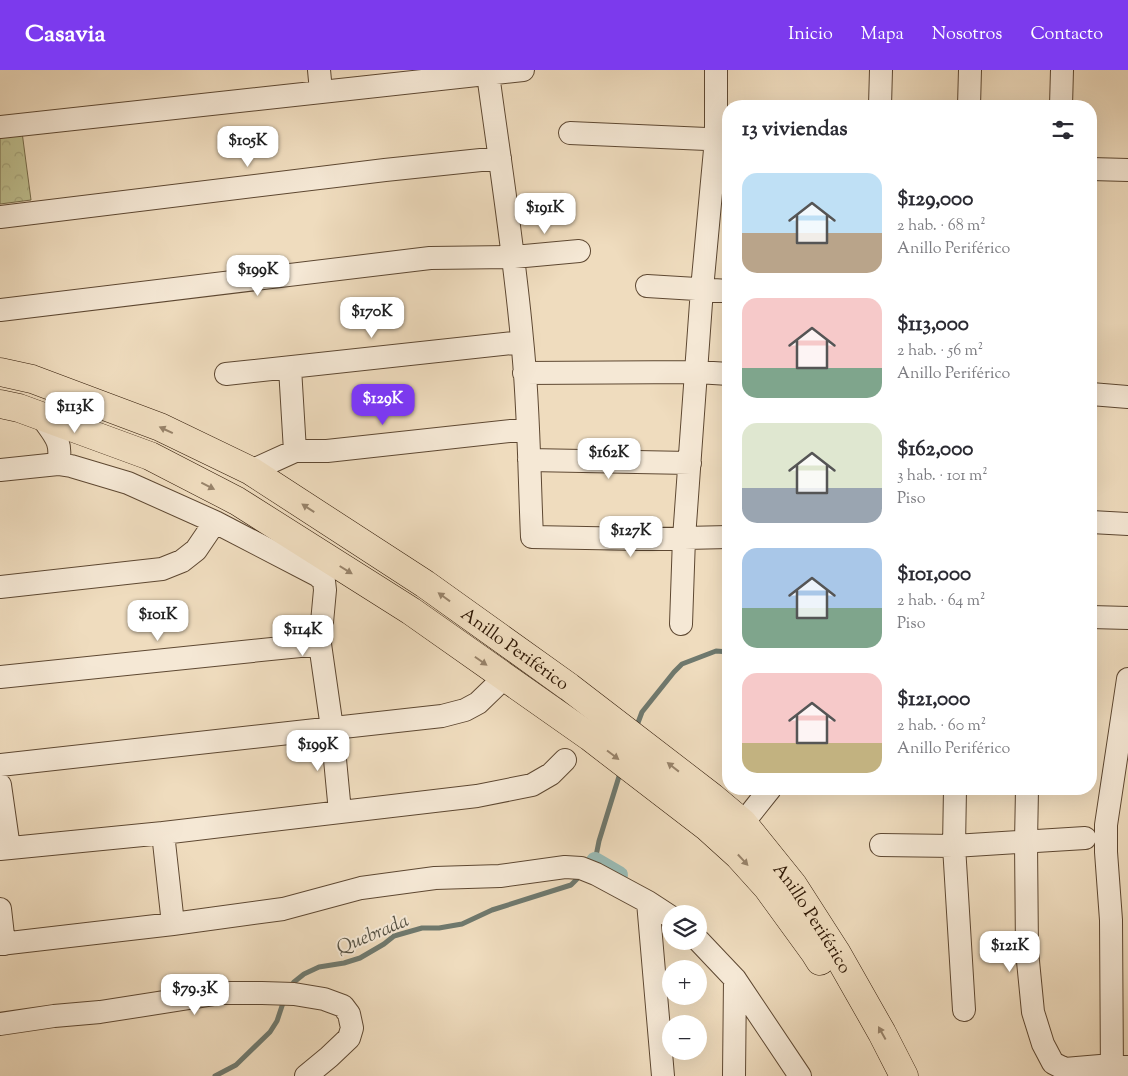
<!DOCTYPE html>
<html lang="es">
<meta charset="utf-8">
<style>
:root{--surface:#fff;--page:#f2f2f3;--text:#2b2b33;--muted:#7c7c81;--accent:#7c3aed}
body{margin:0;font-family:"Sorts Mill Goudy",serif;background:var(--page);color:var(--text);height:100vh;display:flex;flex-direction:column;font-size:19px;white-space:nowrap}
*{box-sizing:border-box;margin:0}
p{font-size:16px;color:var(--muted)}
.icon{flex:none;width:28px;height:28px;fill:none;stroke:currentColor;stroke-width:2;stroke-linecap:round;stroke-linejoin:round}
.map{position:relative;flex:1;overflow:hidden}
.sheet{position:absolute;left:722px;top:30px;width:375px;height:695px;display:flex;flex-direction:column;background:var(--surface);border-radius:20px;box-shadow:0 5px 20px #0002}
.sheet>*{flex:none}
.controls{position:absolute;left:662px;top:835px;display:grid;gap:10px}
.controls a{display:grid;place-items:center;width:45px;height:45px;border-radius:50%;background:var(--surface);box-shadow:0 5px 20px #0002;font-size:25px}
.price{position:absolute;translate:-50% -42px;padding:0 11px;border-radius:10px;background:#fff;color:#222;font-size:16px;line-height:32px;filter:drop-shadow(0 1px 2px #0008)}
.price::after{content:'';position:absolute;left:50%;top:30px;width:15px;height:11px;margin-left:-8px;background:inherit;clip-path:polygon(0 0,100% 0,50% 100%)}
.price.selected{background:var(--accent);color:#fff}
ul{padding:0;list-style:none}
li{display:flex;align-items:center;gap:15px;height:125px;padding:0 20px}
li span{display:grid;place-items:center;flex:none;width:140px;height:100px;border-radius:15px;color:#555}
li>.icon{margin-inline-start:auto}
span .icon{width:60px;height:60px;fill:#fffc;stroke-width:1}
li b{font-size:21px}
h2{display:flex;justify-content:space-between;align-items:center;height:60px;padding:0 20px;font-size:21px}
header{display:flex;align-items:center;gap:30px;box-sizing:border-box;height:70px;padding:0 25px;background:var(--accent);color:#fff}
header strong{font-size:24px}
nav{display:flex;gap:28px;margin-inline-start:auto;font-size:18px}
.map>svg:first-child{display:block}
.park{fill:url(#park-crowns);stroke:#766b4a}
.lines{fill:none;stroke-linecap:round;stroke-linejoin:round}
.stream{stroke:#6f796e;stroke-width:5}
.canal{stroke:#9abbb5;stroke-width:18}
.minor-casing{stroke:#5e4832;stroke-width:24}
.highway-casing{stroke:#2e1704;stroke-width:29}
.minor{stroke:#f5e8d5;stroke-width:22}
.highway{stroke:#efdcbe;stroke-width:28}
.oneway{fill:#98836a}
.labels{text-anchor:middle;stroke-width:4;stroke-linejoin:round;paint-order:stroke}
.street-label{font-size:18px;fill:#2e1704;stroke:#f5e8d5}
.water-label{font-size:19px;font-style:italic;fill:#545042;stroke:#f5e8d5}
</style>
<header>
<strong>Casavia</strong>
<nav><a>Inicio</a><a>Mapa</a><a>Nosotros</a><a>Contacto</a></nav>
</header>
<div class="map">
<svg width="1128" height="1006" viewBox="0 0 1128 1006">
<defs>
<pattern id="park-crowns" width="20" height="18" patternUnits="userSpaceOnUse" patternTransform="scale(1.25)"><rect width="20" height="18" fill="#bebf8f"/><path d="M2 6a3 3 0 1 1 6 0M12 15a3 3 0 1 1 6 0" fill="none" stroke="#a4a37a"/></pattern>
</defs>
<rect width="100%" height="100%" fill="#efdcbe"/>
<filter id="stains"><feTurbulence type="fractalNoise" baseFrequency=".004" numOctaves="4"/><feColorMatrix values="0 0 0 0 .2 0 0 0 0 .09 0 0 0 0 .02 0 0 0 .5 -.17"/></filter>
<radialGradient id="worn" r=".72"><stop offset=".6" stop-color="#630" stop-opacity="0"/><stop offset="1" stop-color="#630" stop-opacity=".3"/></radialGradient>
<path class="park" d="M22,62L31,130L0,134V65Z"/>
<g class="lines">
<path class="stream" d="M636,658L642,642L674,602L682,594L716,581L729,582
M590,796L595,791L599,771L621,700
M290,918L294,912L304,904L319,897L344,893L360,888L384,874L394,866L422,858H439L462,854L492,840L571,815L581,805
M215,1006L236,995L270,962L277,951L284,930"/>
<path class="canal" d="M595,791L619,805"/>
<defs>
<path id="minor" d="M319,0L321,21
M488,4C500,93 514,180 522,269C529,335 529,401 532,467L640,469L729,467
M880,36L881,0
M969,36L970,0
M1061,36L1062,0
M0,57L523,0
M570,63L729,70
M1091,99L1128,100
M0,147L385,100L500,88
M647,216L729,221
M0,240L430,188L514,187L579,181
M290,298L295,381
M524,303L697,302L729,304
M226,304L522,272
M1091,324L1128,327
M41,346C54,365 63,371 58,394
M529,390L690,393
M0,400L58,394L71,396L128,413L215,452L317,505L324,511L325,520L320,574L332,658L340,742
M251,401L295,381H327L528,359
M1091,452L1128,454
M0,517L162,499L182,491L196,480L215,452
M1091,547L1128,548
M681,554L684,468L702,219L716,69V0
M0,607L320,574
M0,695L442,646L465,640L478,633L505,607
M0,715L9,778
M955,719L954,776L964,940
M1027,719L1026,772L1027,881L1033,942L1043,974L1053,993L1065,999L1112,995L1128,997
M743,753L770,719
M163,763L173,854
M881,775L954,776L1085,768
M0,779L163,763L477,726L532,715L551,704L565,690
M648,832L663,1006
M0,839L4,874
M699,871L735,909L800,1006
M0,874L173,854L283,839L361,818L435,808L500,806L565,797L581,798L596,804L648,832L671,847
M0,954L54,946L100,942L221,923H262L294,924L324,929L343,936L349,944L352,958L349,968L329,987L306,1006
M734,1006L735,909
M1112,1006L1111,850L1106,782V755L1128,609"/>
<g id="highway">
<path id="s1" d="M0,302L32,309L160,357L251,401L425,514L569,617L712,727L743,753L793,815L836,882L882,963L904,1006"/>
<path d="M0,334L19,338L150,386L237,431L411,541L590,667L707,757L739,786L767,817L815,883L820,891"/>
</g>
</defs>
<use href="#minor" class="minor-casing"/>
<use href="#highway" class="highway-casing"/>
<use href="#minor" class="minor"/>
<use href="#highway" class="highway"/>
</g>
<defs><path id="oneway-solid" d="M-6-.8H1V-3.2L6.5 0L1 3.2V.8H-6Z" transform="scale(1.25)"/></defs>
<g class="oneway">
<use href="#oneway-solid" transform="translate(166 360) rotate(-155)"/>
<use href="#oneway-solid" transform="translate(208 416) rotate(27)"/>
<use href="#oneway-solid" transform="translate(308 438) rotate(-147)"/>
<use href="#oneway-solid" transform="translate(346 500) rotate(32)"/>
<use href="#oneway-solid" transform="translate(444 527) rotate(-144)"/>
<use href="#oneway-solid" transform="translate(481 591) rotate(35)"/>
<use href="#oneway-solid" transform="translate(613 685) rotate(37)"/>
<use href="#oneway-solid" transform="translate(673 697) rotate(-142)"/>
<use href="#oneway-solid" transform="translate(743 790) rotate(47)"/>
<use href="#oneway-solid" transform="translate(882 963) rotate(-119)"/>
</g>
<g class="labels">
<g class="street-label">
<text dy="6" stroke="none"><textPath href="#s1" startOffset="589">Anillo Periférico</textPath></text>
<text dy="6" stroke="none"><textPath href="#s1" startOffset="994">Anillo Periférico</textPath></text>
</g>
<g class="water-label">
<text transform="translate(372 863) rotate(-23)" y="7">Quebrada</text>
</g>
</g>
<rect width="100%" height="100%" filter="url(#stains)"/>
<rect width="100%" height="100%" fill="url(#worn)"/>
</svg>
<div class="controls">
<a><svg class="icon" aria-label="layers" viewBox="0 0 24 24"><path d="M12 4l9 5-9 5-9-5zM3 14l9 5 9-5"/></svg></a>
<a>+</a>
<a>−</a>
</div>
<b class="price" style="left:248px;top:98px">$105K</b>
<b class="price" style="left:545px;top:165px">$191K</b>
<b class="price" style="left:258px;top:227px">$199K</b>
<b class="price" style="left:372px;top:269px">$170K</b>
<b class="price selected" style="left:383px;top:356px">$129K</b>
<b class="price" style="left:75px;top:364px">$113K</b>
<b class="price" style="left:609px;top:410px">$162K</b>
<b class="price" style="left:631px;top:488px">$127K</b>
<b class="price" style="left:158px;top:572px">$101K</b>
<b class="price" style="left:303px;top:587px">$114K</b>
<b class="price" style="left:318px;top:702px">$199K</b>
<b class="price" style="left:1010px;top:903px">$121K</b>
<b class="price" style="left:195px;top:946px">$79.3K</b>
<section class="sheet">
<h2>13 viviendas<svg class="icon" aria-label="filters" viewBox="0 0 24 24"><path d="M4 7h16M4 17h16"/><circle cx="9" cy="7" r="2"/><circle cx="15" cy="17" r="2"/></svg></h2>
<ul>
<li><span style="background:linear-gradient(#bfe0f5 60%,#b9a48a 0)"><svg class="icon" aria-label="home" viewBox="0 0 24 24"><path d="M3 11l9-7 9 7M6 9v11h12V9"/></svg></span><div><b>$129,000</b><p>2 hab. · 68 m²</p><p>Anillo Periférico</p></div></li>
<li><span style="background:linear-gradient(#f6c9c9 70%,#7fa58c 0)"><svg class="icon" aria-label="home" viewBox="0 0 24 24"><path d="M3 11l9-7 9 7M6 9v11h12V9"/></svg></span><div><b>$113,000</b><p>2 hab. · 56 m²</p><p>Anillo Periférico</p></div></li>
<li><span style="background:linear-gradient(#dfe7d0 65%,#9aa5b1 0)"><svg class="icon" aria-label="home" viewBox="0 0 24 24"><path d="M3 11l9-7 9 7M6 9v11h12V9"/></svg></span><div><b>$162,000</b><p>3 hab. · 101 m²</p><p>Piso</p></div></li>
<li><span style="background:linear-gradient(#a9c7e8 60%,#7fa58c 0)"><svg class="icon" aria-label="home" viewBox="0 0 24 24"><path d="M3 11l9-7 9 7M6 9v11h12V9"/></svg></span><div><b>$101,000</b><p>2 hab. · 64 m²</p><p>Piso</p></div></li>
<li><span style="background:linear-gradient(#f6c9c9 70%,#c2b280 0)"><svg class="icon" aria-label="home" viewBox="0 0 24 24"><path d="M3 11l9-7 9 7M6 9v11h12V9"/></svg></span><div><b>$121,000</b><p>2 hab. · 60 m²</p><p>Anillo Periférico</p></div></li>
</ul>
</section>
</div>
